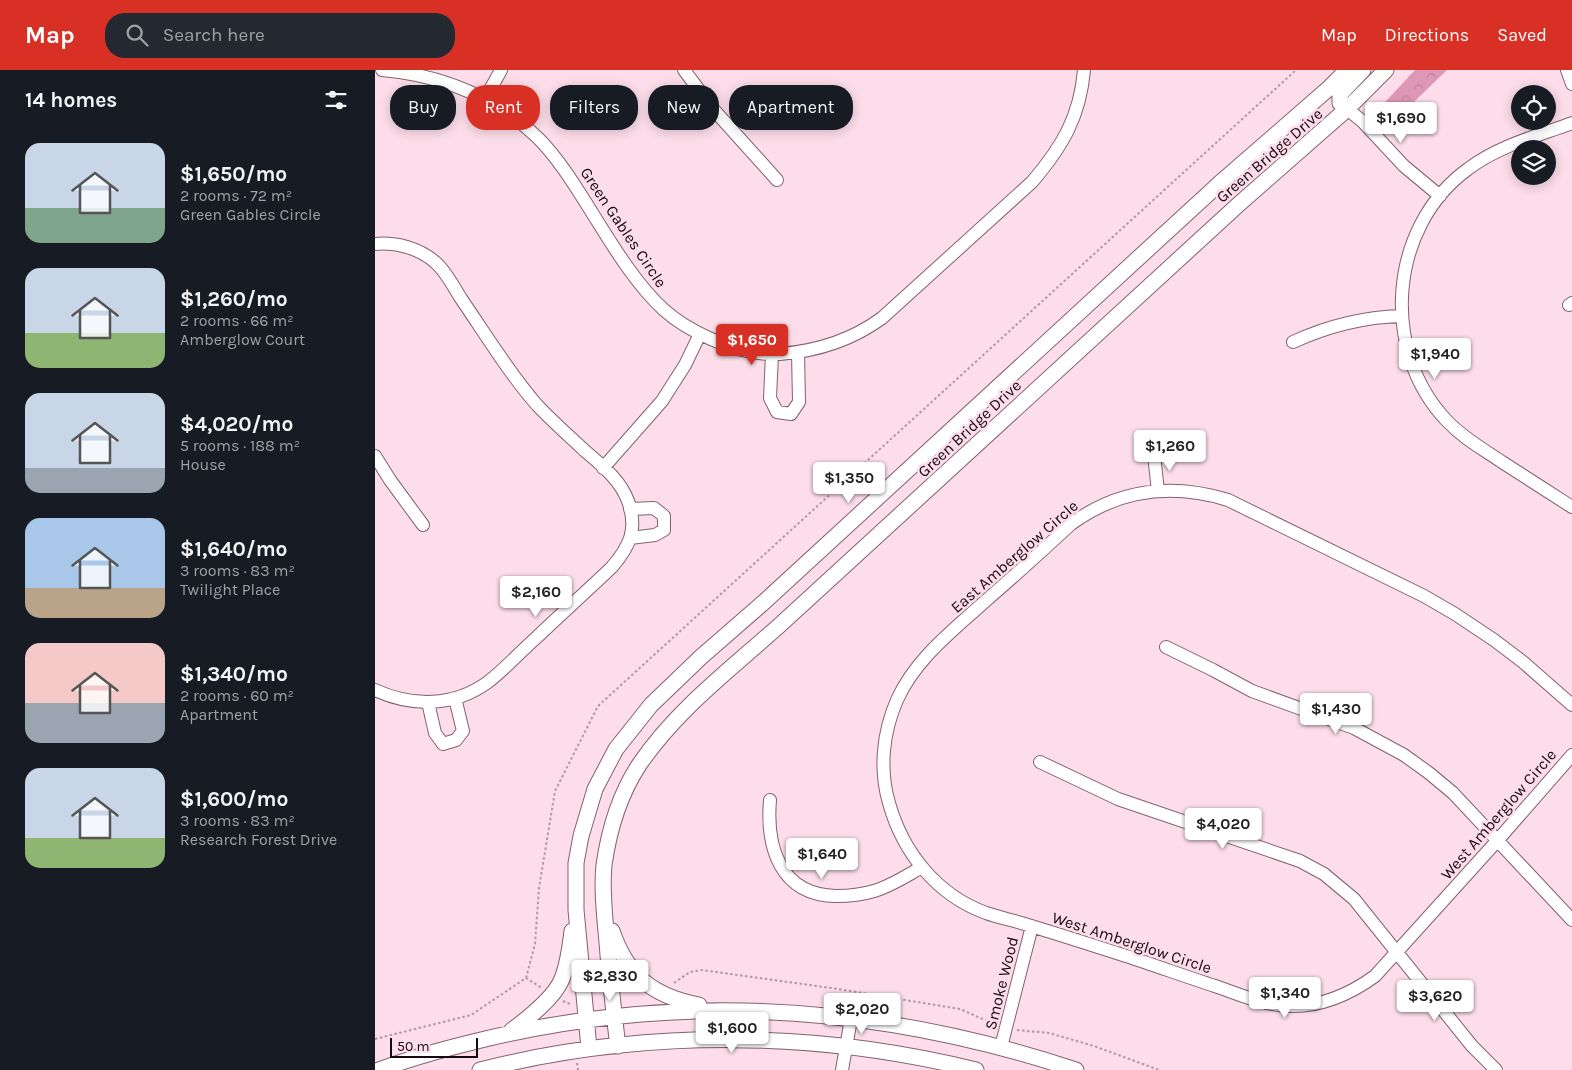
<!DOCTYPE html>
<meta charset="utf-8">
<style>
:root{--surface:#171b24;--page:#242831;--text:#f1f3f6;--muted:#9ea1a6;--accent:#d93025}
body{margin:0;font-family:Karla,sans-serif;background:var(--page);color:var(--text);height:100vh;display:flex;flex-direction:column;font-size:19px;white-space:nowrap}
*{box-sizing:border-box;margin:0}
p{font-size:16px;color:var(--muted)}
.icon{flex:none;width:28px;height:28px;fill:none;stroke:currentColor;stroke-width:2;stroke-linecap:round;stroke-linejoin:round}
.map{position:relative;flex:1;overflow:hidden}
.panel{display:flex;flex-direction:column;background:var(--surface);width:375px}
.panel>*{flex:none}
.banner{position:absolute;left:15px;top:15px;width:475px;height:45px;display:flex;gap:10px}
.tools{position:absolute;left:1136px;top:15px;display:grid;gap:10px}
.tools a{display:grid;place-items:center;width:45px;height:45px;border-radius:50%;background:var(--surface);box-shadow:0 2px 12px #0003;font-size:25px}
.scale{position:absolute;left:15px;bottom:12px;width:88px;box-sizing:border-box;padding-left:5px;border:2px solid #160a0f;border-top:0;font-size:14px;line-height:18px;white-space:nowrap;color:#160a0f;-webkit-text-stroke:4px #fcdde9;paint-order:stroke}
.price{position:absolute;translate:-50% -42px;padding:0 11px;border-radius:5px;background:#fff;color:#222;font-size:16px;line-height:32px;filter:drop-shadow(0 1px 2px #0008)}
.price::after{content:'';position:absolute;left:50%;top:30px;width:15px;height:11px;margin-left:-8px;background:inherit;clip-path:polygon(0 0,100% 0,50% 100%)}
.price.on{background:var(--accent);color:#fff}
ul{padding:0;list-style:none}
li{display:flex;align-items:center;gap:15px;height:125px;padding:0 25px}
li span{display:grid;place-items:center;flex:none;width:140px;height:100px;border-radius:15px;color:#555}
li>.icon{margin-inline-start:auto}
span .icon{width:60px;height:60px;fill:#fffc;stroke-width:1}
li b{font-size:21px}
h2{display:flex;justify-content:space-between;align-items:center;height:60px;padding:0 25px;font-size:21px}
.pill{padding:0 18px;border-radius:20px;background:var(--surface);box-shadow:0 2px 12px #0003;font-size:18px;line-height:45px}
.pill.on{background:var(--accent);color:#fff}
header{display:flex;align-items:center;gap:30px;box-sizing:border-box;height:70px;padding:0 25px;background:var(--accent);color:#fff}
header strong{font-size:24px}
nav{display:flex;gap:28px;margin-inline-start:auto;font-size:18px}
.search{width:350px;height:45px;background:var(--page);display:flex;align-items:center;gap:12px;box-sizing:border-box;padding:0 18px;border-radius:20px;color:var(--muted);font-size:19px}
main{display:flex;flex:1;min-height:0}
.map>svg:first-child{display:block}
.forest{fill:url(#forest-crowns)}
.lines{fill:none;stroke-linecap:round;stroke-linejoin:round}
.minor-casing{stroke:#83616f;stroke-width:14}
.major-casing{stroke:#83616f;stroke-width:17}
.path{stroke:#b097a1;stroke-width:2;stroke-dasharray:2.5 2.5;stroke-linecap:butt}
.minor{stroke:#fff;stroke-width:12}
.major{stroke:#fff;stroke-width:15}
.labels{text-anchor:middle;stroke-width:5;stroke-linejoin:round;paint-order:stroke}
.street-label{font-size:16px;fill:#160a0f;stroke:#fcdde9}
</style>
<header>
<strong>Map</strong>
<div class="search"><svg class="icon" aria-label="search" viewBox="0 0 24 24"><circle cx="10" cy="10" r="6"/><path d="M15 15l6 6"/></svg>Search here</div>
<nav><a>Map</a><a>Directions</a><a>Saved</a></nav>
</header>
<main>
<section class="panel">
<h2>14 homes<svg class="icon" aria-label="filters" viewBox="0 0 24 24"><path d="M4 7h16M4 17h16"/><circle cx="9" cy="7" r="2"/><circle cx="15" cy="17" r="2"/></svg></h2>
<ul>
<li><span style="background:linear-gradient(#c9d6e8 65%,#7fa58c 0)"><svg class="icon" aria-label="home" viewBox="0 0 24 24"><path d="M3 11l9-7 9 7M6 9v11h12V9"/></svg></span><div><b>$1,650/mo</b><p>2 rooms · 72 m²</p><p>Green Gables Circle</p></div></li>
<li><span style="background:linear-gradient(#c9d6e8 65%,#8fb573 0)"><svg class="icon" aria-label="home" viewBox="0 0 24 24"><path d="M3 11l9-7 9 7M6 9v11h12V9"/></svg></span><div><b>$1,260/mo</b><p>2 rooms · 66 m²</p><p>Amberglow Court</p></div></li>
<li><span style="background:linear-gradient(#c9d6e8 75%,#9aa5b1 0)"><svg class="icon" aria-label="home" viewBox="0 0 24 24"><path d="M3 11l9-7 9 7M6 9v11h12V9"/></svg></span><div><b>$4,020/mo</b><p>5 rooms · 188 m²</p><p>House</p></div></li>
<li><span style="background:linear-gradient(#a9c7e8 70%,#b9a48a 0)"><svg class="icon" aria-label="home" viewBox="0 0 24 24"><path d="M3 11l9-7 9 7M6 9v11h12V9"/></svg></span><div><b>$1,640/mo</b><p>3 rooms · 83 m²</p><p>Twilight Place</p></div></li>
<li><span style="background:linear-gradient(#f6c9c9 60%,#9aa5b1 0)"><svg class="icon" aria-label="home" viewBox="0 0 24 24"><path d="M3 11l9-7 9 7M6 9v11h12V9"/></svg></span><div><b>$1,340/mo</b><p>2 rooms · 60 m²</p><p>Apartment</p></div></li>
<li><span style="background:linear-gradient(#c9d6e8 70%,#8fb573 0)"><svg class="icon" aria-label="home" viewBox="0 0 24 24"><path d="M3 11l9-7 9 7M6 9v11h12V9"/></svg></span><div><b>$1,600/mo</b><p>3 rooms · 83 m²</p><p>Research Forest Drive</p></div></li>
</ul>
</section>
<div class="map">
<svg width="1197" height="1000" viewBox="0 0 1197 1000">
<defs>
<pattern id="forest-crowns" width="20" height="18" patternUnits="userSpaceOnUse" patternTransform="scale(1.25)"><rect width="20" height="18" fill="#df97b6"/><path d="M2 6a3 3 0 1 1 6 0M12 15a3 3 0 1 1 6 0" fill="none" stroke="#bf819b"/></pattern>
</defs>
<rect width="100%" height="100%" fill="#fcdde9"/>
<path class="forest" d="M1040,0H1072L1010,60L998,45Z"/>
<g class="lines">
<defs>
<path id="minor" d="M7,0C66,5 120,27 163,68C179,84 192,103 204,122C228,159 256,210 288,239C302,252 318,261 336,269C358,279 381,285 405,284C443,281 477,270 507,248L657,112C687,77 705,47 709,0
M309,0L339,40L402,110
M1192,0L1197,14
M110,29L126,0
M972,39L987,51L1029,96L1065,126
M1197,53C1162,66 1123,76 1093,99C1013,157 1005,281 1072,351C1088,368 1108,379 1127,392C1150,407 1174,422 1197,437
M0,174C21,172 44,178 60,192C71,201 79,218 87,230C111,265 134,303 162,335C177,351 193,365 209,380C226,395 245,409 253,431C263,459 255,476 237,497C212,521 186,544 161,568C145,582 130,599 113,612C79,637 37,637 0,620
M1194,235L1197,233
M918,272C953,256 988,247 1026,246
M397,284L395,328L402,342L416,344L424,332L423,282
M779,385L783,421
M0,386L15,410L48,455
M228,398L287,331L310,295L325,264
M255,439L279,438L289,446V460L280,465L255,468
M791,577L838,600L877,621L979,658L1029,685L1054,703L1078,723L1197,850
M53,632L60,663L68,674L81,670L88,661L80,628
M1197,635L1148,592L1119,570L1080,544L1049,526L853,430C797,413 744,419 696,454C667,481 637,508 607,534C575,563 540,590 522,630C508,662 504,699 514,733C528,783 562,825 611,843C626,848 641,851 656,856C686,865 717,875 748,885C779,895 809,906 840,916C855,921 871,928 888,932C929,943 967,930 1000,906L1122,771L1197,685
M665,692L743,729L925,791L949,804L979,829L1097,976L1121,1000
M395,730C391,777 405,825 461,826C474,826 486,825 499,821C516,816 531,806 547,797
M626,977L657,856
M467,1000L476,949"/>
<path id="major" d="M972,39L965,33V24L988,0
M237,861C252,905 277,926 324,935
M136,961C152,949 178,929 186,911C193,896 195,877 197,861
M243,976C239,946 236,916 233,885C231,856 226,824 229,795C234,760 245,724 264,695C301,640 357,598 406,554L864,134L972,39L1011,0
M214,978L201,840V793L206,766L220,719L241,679L276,635L326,587L388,533L845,113L953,19L972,0
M4,1000C36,988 69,979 102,971C303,921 505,935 701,1000
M105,1000C267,959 440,960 601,1000"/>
</defs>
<use href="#minor" class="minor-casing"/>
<use href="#major" class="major-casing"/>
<path class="path" d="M151,908L160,874L164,818L180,721L223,636L921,0
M299,913L315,902L327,900L463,919L585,939L619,954
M188,931L197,935
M642,960L674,963L719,976L784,1000
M0,969L96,945L151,908L167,918
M202,993L203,1000"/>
<use href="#minor" class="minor"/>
<use href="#major" class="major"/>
</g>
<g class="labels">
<g class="street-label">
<text transform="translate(894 85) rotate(-41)" y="6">Green Bridge Drive</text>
<text transform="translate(249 157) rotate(56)" y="6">Green Gables Circle</text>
<text transform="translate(594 358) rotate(-43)" y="6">Green Bridge Drive</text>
<text transform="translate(639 486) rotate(-41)" y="6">East Amberglow Circle</text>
<text transform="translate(1123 744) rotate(-49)" y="6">West Amberglow Circle</text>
<text transform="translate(757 872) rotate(18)" y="6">West Amberglow Circle</text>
<text transform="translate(626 913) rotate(-76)" y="6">Smoke Wood</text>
</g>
</g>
</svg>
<div class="tools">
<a><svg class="icon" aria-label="locate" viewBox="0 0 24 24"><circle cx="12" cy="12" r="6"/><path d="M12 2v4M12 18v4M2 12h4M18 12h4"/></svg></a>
<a><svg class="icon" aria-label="layers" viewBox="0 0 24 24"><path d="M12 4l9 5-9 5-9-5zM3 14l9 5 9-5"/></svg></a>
</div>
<div class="scale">50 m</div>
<b class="price" style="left:1026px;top:74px">$1,690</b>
<b class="price on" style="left:377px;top:296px">$1,650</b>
<b class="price" style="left:1060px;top:310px">$1,940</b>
<b class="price" style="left:795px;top:402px">$1,260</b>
<b class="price" style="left:474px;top:434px">$1,350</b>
<b class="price" style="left:161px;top:548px">$2,160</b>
<b class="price" style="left:961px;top:665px">$1,430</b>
<b class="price" style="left:848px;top:780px">$4,020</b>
<b class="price" style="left:447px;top:810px">$1,640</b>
<b class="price" style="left:235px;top:932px">$2,830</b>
<b class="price" style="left:910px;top:949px">$1,340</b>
<b class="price" style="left:1060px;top:952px">$3,620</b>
<b class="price" style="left:487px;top:965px">$2,020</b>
<b class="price" style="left:357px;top:984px">$1,600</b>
<div class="banner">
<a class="pill">Buy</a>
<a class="pill on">Rent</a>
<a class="pill">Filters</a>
<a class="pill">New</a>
<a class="pill">Apartment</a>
</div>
</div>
</main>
